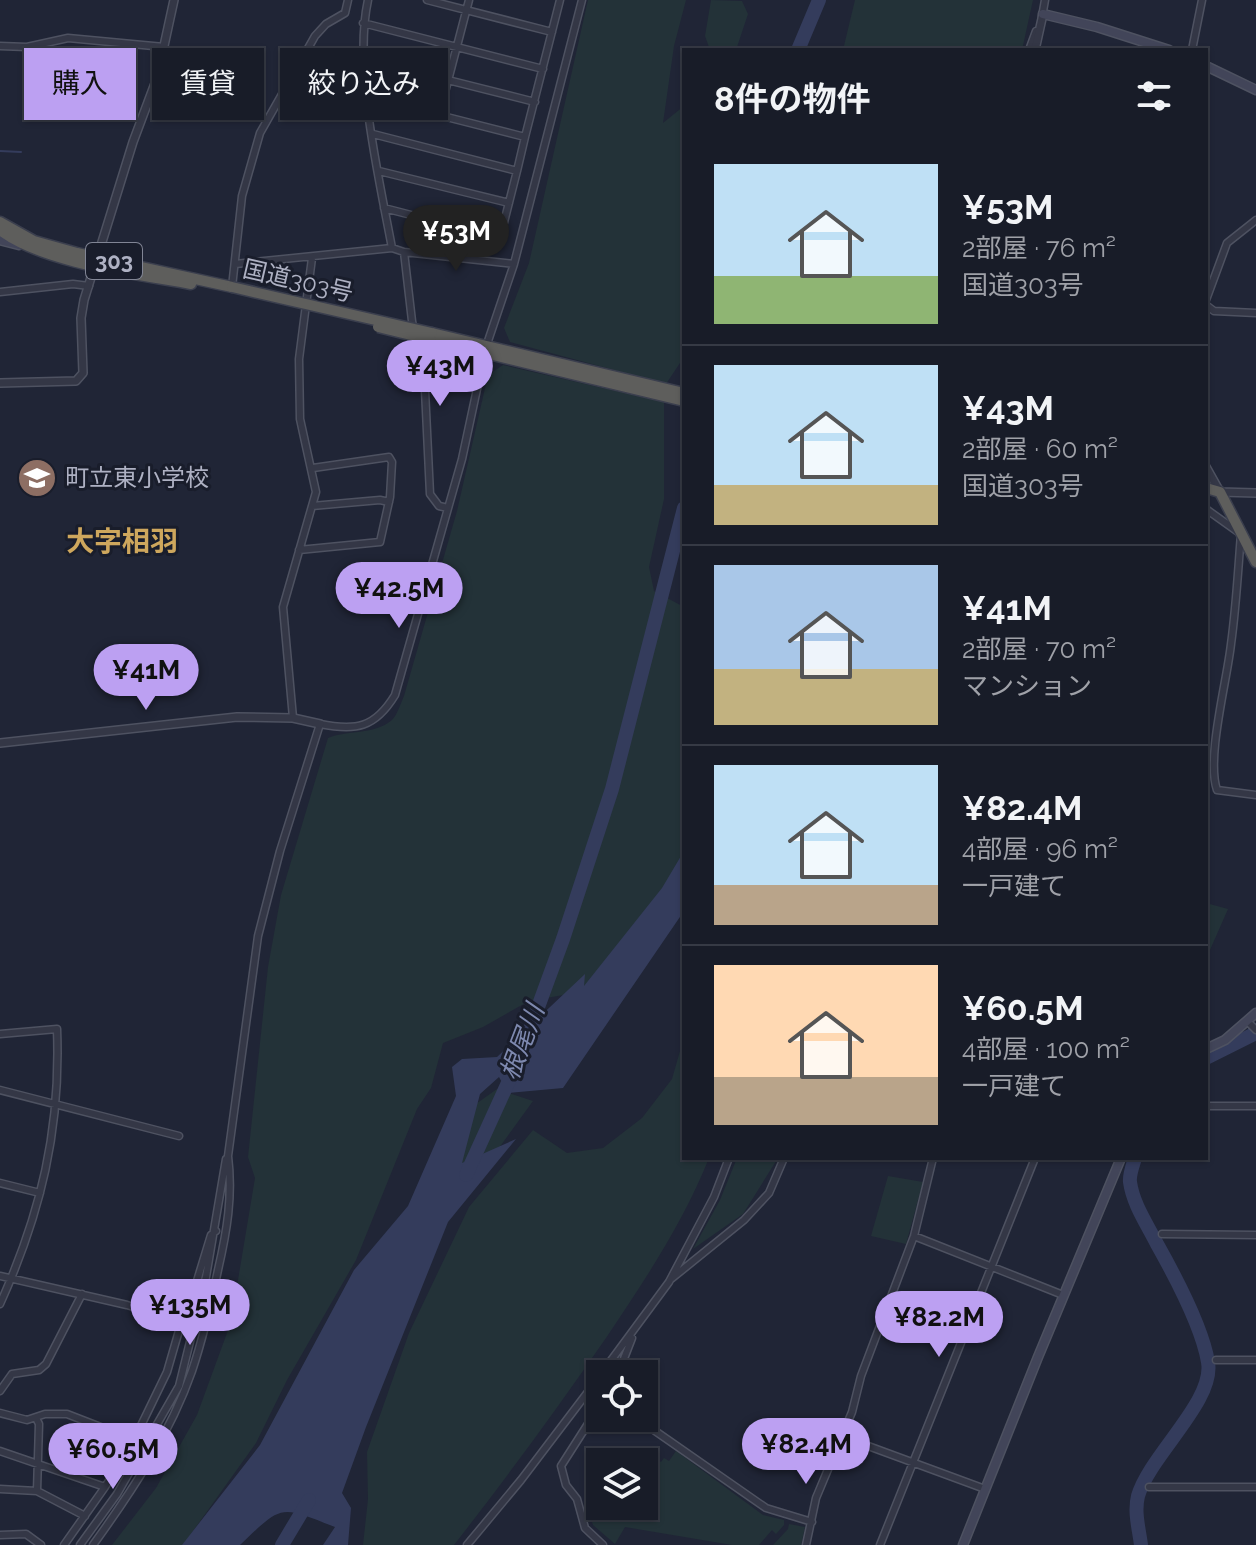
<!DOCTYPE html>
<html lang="ja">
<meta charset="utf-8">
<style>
:root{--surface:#181c28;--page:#212530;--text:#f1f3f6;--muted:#9fa1a8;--line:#363a45;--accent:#bca0f2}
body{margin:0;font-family:Raleway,"Noto Sans JP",sans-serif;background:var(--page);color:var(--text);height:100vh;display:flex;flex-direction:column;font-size:30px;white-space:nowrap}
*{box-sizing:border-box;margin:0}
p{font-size:26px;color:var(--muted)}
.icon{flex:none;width:44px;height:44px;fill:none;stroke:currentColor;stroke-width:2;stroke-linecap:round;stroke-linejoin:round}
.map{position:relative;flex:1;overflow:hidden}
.drawer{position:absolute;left:682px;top:48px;width:526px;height:1112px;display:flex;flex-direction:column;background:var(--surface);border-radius:0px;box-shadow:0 2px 6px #0004,0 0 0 2px var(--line)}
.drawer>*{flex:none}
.top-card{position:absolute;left:24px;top:48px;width:538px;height:72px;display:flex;gap:16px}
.buttons{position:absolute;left:586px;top:1360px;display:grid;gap:16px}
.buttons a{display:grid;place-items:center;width:72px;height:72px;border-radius:0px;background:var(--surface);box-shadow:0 2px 6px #0004,0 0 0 2px var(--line);font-size:40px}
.price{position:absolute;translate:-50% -68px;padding:0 18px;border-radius:28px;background:var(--accent);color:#111;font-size:26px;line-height:52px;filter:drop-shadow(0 2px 4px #0008)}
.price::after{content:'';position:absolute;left:50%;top:48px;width:24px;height:18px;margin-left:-12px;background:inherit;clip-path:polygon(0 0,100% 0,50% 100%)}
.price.selected{background:#222;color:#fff}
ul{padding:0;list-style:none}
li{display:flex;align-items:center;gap:24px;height:200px;padding:0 32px}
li+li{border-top:2px solid var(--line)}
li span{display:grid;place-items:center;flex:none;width:224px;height:160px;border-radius:0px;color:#555}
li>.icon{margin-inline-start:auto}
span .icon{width:96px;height:96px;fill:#fffc;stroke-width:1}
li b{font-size:34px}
h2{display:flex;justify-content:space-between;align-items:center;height:96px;padding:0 32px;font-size:34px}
.pill{padding:0 28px;border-radius:0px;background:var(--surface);box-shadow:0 2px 6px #0004,0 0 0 2px var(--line);font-size:28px;line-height:72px}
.pill.selected{background:var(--accent);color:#111}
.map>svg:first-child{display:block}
.green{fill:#233238}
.water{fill:#343c5c}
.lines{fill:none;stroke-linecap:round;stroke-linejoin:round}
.stream{stroke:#343c5c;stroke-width:2}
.river{stroke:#343c5c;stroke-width:14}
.minor-casing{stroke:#4e5261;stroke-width:9}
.tertiary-casing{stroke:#4e5261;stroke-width:10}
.secondary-casing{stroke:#4e5261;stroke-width:11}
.trunk-casing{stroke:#3b3f4e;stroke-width:13}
.minor{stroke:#343746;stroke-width:6}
.tertiary{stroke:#343746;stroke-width:7}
.secondary{stroke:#424559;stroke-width:8}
.trunk{stroke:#5e5e5c;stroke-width:10}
.trunk-bridge-casing{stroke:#3b3f4e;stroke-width:13;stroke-linecap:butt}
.trunk-bridge{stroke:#5e5e5c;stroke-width:10}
.labels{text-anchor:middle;stroke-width:6;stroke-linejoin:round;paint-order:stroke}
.shield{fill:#191d2b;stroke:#818595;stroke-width:2}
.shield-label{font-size:22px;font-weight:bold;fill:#aeb1c3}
.street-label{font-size:24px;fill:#aeb1c3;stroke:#191d2b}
.poi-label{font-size:24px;fill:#aeb1c3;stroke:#191d2b;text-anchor:start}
.water-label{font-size:26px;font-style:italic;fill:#7e89af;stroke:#191d2b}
.quarter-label{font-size:28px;font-weight:bold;fill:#cea75d;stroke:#191d2b}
</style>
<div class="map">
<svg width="1256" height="1545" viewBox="0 0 1256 1545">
<rect width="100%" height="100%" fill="#202536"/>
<path class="green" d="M588,0H686L674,46L663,123L684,106V357L666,384L510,342L504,328L529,263Z
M711,0L742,1L748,14L736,50H710L705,36Z
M855,0H1033L1022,50H843Z
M503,365L664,402V499L649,567L654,591L684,607V888L598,989L529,1001L483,1027L443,1043L431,1088L417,1109L356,1260L287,1380L256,1443L183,1545H112L156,1488L197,1415L231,1322L255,1178L248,1157L268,967L281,895L328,738C346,730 375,735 392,720C397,715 401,703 404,696L457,511L488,375Z
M1206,903L1228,909L1206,959Z
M684,1037V1158H709C683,1223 645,1280 606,1338C557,1409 507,1477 454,1545H363L368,1499L367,1452L409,1333L469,1207L533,1130L567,1153L603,1148L642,1118L672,1079Z
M497,1089L533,1101L475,1181L432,1198L449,1123Z
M737,1158H778L743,1214L693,1249L720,1200Z
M888,1176L923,1182L906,1244L871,1236Z
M644,1448L661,1462L664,1458L669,1461L676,1451L763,1515L784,1520V1525L776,1534L772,1530L759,1545H732L625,1527L615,1544L593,1525L587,1507L600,1493V1506H644V1462H637Z
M789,1524L805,1527L801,1545H773L788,1529Z"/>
<path class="water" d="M684,851V911L563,1088L508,1093L499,1077L480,1094L462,1163L516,1139L448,1222L366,1427L342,1493L351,1508L348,1545H323L335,1527C279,1505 283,1504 240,1545H182L260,1445L354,1270L408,1206L456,1096L452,1067L462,1059L497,1057L585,974L584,986L662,888Z"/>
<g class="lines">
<path class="stream" d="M0,151L21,152"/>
<path class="river" d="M798,50L819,0
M526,1040L563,939L612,789L684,508
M1206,1058L1252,1035L1256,1030
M1135,1158C1133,1165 1129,1175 1130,1182C1133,1204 1147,1224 1157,1244C1175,1276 1202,1326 1208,1362C1215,1401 1150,1455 1138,1496C1134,1512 1139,1529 1141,1545
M466,1175L512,1074
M282,1545L309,1500"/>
<defs>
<path id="minor" d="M368,0C353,68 379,178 392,248L404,252L514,264
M427,0L552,32
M1042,17L1045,0
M363,23L543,69
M0,46L27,47L68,38L164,47
M1029,50L1036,31
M1192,50L1202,0
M364,59L535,102
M368,97L525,137L517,171
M439,115L469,0
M373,134L517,171L500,238L384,208
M525,137L560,0
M379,171L509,203
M404,252L412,321L425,390L430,494L439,506L448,508
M235,264L392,248
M232,287L242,196L260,133L315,36L326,24L345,13L348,0
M0,292L73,284L89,286
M1206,300L1227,243L1256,220
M1206,305L1214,311L1256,313
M312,506L380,500L389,502
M1206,509L1241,534C1238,571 1236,608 1231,644C1227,681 1206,758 1217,790L1256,795
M299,550L380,542L390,497L392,462L389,457L313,468
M293,718L283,607L316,492L300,419L299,359L312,258
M1248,1022L1256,1030
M0,1034L57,1029C61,1129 41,1213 0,1304
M0,1090L179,1136
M1206,1106H1256
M0,1183L40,1193
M1162,1234L1256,1235
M914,1236L1063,1295
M0,1276L127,1305L181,1322
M671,1279L744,1220L769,1193L784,1158
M1216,1360H1256
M601,1374L669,1282L714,1197L729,1158
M618,1374L632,1338
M0,1391L12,1374L39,1370L46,1364L82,1294
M600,1405L561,1466L566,1485L577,1499L585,1528L603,1545
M0,1413L27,1420L45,1414H67L134,1440L105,1487L64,1545
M36,1418L39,1424L37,1491
M642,1418L648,1426L766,1508L812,1522
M841,1436L985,1489
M134,1440L167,1372L189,1296L193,1294L211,1235L216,1231
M0,1451L105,1487
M1149,1487H1256
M0,1489L37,1491L85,1516
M0,1535L26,1534L41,1545
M80,1545L117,1494L179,1386L206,1277L226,1159
M93,1545C132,1491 170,1434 192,1371C203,1338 211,1304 218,1270C227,1231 233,1196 228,1156L258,936L280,851L320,724C356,731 375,728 395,695L462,459L486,347L514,264L582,0
M467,1545L521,1480L600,1376
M806,1545L816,1498L852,1412L861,1376L914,1236L933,1158
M880,1545L1035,1158"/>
<path id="tertiary" d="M1035,50L1043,14
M0,383L76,381L83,373L81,318L84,300L133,142L157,78L174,0
M1206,467L1220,492L1256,493
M0,743L237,717L293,718L320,724"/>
<path id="secondary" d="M1043,14L1097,27L1169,50
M1206,66L1256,90
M0,240L19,245
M1206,1049L1225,1040L1256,1013
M963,1545L1038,1357L1121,1158"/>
<path id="trunk" d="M0,222L34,241L77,253L232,287
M0,230C43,263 137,274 191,284
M432,333L684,393
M431,340L684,401
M1206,488L1220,492L1256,562"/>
</defs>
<use href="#minor" class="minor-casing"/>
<use href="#tertiary" class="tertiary-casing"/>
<use href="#secondary" class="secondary-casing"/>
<use href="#trunk" class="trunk-casing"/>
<use href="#minor" class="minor"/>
<use href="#tertiary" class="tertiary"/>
<use href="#secondary" class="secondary"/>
<use href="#trunk" class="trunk"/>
<defs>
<path id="trunk-bridge" d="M232,287L432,333
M378,327L431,340"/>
</defs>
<use href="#trunk-bridge" class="trunk-bridge-casing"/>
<use href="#trunk-bridge" class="trunk-bridge"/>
</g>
<defs>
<symbol id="school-disc" viewBox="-11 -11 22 22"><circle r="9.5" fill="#8d6e63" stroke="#191d2b"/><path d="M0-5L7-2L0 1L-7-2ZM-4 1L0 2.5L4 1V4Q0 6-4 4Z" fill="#fff"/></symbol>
</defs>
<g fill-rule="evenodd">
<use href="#school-disc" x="15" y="456" width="44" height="44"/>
</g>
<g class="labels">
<rect class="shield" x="86" y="243" width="56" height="36" rx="6"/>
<g class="shield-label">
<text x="114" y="269">303</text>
</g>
<g class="street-label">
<text transform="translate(298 281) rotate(13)" y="8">国道303号</text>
</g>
<g class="poi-label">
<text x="65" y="486">町立東小学校</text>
</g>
<g class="water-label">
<text transform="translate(522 1042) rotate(-69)" y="9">根尾川</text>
</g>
<g class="quarter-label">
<text x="122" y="551">大字相羽</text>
</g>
</g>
</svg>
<div class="buttons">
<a><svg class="icon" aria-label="locate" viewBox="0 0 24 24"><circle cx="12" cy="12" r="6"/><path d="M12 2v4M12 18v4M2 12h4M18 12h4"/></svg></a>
<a><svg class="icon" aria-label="layers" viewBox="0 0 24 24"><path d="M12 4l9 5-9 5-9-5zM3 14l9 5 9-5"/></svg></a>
</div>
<b class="price selected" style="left:456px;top:273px">¥53M</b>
<b class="price" style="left:440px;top:408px">¥43M</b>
<b class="price" style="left:399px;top:630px">¥42.5M</b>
<b class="price" style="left:146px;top:712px">¥41M</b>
<b class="price" style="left:190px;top:1347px">¥135M</b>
<b class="price" style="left:939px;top:1359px">¥82.2M</b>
<b class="price" style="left:806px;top:1486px">¥82.4M</b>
<b class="price" style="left:113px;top:1491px">¥60.5M</b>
<div class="top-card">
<a class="pill selected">購入</a>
<a class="pill">賃貸</a>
<a class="pill">絞り込み</a>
</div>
<section class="drawer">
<h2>8件の物件<svg class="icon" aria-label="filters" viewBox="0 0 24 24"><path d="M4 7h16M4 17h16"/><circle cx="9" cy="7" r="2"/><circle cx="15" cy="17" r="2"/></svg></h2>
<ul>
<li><span style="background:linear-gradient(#bfe0f5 70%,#8fb573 0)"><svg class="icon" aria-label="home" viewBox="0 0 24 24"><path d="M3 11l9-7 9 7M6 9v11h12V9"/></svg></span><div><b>¥53M</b><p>2部屋 · 76 m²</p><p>国道303号</p></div></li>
<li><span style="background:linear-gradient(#bfe0f5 75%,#c2b280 0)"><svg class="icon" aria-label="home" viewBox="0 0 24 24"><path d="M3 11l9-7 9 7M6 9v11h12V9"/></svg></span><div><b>¥43M</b><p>2部屋 · 60 m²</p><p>国道303号</p></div></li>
<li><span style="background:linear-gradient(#a9c7e8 65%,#c2b280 0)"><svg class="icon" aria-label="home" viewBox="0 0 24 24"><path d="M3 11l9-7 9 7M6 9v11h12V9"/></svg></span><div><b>¥41M</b><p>2部屋 · 70 m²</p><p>マンション</p></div></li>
<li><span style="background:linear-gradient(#bfe0f5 75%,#b9a48a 0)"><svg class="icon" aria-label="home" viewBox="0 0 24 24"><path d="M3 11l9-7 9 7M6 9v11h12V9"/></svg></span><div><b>¥82.4M</b><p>4部屋 · 96 m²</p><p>一戸建て</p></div></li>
<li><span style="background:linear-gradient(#ffd9b3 70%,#b9a48a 0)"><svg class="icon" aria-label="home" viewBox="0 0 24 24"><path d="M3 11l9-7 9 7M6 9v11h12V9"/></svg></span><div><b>¥60.5M</b><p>4部屋 · 100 m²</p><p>一戸建て</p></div></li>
</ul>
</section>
</div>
